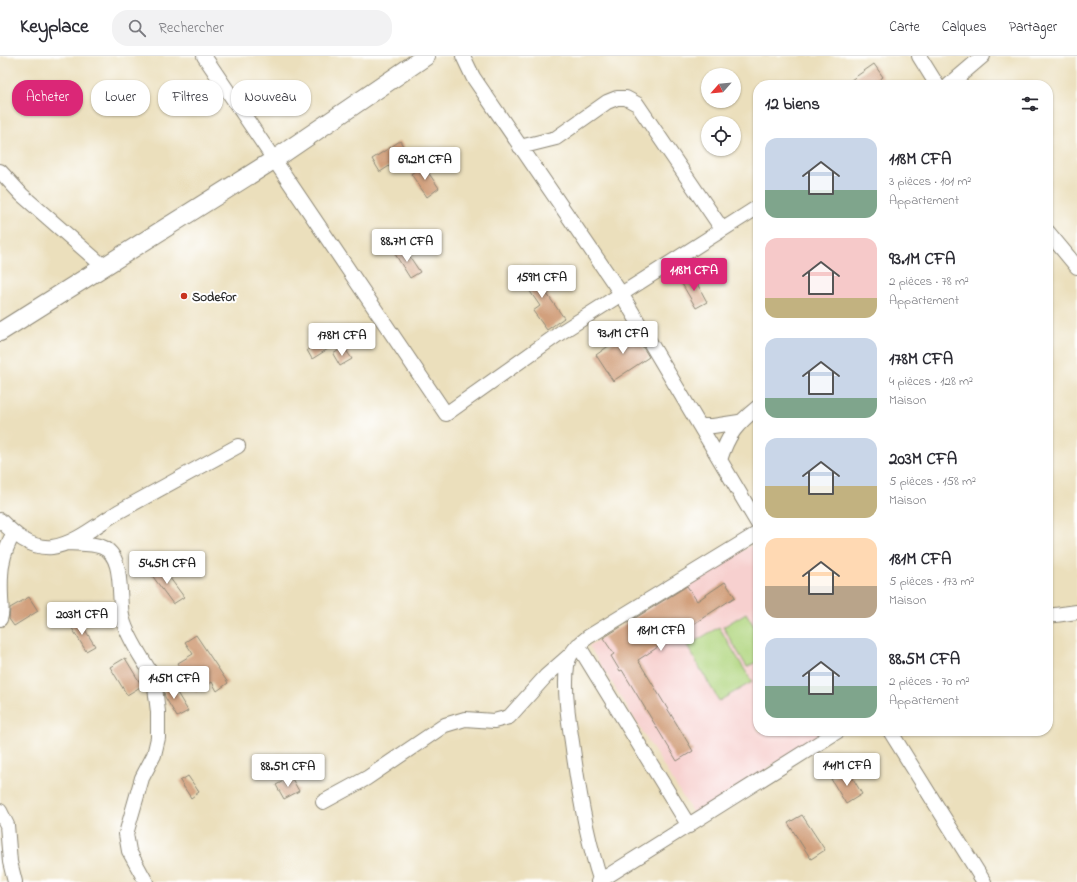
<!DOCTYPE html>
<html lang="fr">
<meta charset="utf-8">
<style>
:root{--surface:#fff;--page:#f2f2f3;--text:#2b2b33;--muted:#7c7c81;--line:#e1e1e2;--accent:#db2777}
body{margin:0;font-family:"Indie Flower",sans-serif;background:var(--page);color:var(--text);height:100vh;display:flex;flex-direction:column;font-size:15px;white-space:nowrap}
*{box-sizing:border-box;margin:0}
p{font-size:13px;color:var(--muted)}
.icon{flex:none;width:22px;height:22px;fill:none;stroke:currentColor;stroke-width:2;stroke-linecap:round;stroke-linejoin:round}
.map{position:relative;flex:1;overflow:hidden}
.panel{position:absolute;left:753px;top:24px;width:300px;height:656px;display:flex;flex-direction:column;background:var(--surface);border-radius:16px;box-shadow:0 1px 3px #0004}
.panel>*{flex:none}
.top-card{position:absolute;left:12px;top:24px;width:380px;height:36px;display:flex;gap:8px}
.needle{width:26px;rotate:243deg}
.tools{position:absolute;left:701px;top:12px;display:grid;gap:8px}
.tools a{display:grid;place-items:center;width:40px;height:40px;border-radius:50%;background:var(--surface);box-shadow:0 1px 3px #0004;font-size:20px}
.price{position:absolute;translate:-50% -34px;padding:0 9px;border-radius:4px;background:#fff;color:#222;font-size:13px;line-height:26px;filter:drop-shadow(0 1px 2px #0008)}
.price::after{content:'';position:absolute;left:50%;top:24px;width:12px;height:9px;margin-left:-6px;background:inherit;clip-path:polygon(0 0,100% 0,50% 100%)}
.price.selected{background:var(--accent);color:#fff}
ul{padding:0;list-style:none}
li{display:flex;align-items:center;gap:12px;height:100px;padding:0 12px}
li span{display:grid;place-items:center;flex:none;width:112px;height:80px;border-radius:12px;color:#555}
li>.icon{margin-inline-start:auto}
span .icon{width:48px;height:48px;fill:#fffc;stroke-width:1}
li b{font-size:17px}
h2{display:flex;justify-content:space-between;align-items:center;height:48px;padding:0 12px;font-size:17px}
.pill{padding:0 14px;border-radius:16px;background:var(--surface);box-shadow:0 1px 3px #0004;font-size:14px;line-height:36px}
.pill.selected{background:var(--accent);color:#fff}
header{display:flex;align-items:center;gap:24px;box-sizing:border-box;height:56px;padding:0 20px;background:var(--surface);border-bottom:1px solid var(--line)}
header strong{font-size:19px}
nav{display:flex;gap:22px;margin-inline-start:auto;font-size:14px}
.search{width:280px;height:36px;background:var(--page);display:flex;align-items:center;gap:10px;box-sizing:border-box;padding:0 14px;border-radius:16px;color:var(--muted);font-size:15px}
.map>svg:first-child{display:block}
.built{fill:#f7d0cf}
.pitch{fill:#b1d680;stroke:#6e8056}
.building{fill:#d2a07d}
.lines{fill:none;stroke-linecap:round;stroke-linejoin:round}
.minor-casing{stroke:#8b8574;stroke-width:16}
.major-casing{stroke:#8b8574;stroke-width:20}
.minor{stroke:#fff;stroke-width:14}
.major{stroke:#fff;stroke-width:18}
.poi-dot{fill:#c8321e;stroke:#fff;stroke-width:1.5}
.labels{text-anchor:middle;stroke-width:4;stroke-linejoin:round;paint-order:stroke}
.poi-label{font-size:13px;font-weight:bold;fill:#2b2b2b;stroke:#fff;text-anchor:start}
</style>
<header>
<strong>Keyplace</strong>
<div class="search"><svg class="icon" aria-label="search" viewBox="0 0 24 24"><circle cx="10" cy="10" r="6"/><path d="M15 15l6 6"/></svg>Rechercher</div>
<nav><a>Carte</a><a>Calques</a><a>Partager</a></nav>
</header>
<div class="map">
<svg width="1077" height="826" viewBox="0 0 1077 826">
<rect width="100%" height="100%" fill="#fff"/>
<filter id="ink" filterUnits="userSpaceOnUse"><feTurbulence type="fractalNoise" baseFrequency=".025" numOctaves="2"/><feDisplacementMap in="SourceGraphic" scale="8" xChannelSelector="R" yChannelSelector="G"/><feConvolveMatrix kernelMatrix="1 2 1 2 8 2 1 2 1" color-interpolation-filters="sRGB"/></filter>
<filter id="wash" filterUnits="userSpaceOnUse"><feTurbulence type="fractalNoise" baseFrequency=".012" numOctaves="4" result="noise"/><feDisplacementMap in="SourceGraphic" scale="16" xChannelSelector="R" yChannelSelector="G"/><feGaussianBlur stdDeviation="0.9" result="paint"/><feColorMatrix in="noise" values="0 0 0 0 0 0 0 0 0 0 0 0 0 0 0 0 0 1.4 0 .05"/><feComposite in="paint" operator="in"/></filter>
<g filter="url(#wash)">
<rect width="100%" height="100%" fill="#ebdfbc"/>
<path class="built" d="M756,486L758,489V675H827L694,759L589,590Z"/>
<path class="pitch" d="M746,557L758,577V605L747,611L723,571Z
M719,571L752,626L719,645L687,590Z"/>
<g id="blocks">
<path class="building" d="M874,8L883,21L872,29H844Z
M400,85L408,98L380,116L372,103Z
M423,109L439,132L427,141L411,118Z
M404,192L420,216L410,222L395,198Z
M534,211L551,235L547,238L564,262L547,274L533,255L540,250L520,221Z
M693,220L707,246L696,252L681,226Z
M632,273L649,301L613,325L596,299Z
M323,285L328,293L312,303L307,294Z
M344,291L352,303L340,310L333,298Z
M161,510L184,541L173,548L151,518Z
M725,526L735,541L638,604L693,695L677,705L622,614L620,615L611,600L614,598L603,582L687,530L697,545Z
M29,541L38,555L14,570L9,563L10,552Z
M79,564L95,590L86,595L70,569Z
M196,579L228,627L217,635L212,626L196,636L178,607L193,598L185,586Z
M125,602L142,630L127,639L110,611Z
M170,625L188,655L177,661L165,641L163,629Z
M848,714L862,738L846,748L831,723Z
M188,720L199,736L191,742L180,725Z
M291,721L299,735L284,743L276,729Z
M802,759L825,794L811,803L788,767Z"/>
</g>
</g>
<g filter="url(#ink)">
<use href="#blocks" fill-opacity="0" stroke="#8b8574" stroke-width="1"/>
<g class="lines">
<defs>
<path id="minor" d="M204,0L446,358L560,277L758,151
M463,0L473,21L622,239L758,468
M919,0L937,29
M949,29L983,0
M520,91L556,82L607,46L617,42H626L637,48L722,173
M0,115L22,139L103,210
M1048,176L1077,211
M701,370H713L739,366
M720,404C728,378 737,368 758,351
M0,464C14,478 30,493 52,491C75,488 98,468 118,456C158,434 198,412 238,390
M68,487C79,488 92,487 102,491C126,500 117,543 123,564C129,585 144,604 154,623L158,656V682L154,699L142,722L126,778L129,795L146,826
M1048,560L1077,556
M0,563C3,556 1,548 1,541C0,517 1,498 14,477
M578,589L689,770
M890,675L984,826
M323,746L367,722L445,669L465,663L494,665L509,661L546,620L571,598
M0,755L7,769L10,806L15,826
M598,826L838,675
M601,826C586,781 578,732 572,686C568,661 564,634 567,610C569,596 578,589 588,581L758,477"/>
<path id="major" d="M0,276L275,103L426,0"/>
</defs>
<use href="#minor" class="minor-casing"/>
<use href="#major" class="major-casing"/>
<use href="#minor" class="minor"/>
<use href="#major" class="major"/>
</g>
</g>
<circle class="poi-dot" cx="184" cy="240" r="4"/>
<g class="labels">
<g class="poi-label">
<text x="192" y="245">Sodefor</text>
</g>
</g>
</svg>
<div class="tools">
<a><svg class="needle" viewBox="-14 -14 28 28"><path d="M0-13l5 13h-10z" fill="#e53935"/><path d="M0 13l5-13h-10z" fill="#7c7c81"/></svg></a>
<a><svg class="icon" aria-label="locate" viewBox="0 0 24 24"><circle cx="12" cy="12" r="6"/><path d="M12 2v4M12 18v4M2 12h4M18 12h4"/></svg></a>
</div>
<b class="price" style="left:425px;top:125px">69.2M CFA</b>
<b class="price" style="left:407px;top:207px">88.7M CFA</b>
<b class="price selected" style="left:694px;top:236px">118M CFA</b>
<b class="price" style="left:542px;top:243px">159M CFA</b>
<b class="price" style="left:623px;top:299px">93.1M CFA</b>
<b class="price" style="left:342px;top:301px">178M CFA</b>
<b class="price" style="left:167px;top:529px">54.5M CFA</b>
<b class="price" style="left:82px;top:580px">203M CFA</b>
<b class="price" style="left:661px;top:596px">181M CFA</b>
<b class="price" style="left:174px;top:644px">145M CFA</b>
<b class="price" style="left:847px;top:731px">141M CFA</b>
<b class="price" style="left:288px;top:732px">88.5M CFA</b>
<div class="top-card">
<a class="pill selected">Acheter</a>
<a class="pill">Louer</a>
<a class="pill">Filtres</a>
<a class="pill">Nouveau</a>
</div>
<section class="panel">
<h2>12 biens<svg class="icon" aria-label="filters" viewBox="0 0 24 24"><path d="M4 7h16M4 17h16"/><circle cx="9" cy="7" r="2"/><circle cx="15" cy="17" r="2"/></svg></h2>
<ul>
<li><span style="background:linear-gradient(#c9d6e8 65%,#7fa58c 0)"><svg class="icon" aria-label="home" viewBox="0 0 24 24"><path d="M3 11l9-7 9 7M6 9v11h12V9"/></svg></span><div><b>118M CFA</b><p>3 pièces · 101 m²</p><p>Appartement</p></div></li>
<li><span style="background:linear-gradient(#f6c9c9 75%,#c2b280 0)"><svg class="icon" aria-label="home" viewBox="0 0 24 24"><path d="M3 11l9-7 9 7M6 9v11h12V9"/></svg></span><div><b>93.1M CFA</b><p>2 pièces · 78 m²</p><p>Appartement</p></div></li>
<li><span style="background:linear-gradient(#c9d6e8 75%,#7fa58c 0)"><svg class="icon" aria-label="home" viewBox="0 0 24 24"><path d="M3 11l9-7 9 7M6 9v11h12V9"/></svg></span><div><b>178M CFA</b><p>4 pièces · 128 m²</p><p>Maison</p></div></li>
<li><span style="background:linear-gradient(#c9d6e8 60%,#c2b280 0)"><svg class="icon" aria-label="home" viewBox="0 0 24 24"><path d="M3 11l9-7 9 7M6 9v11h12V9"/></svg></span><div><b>203M CFA</b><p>5 pièces · 158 m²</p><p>Maison</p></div></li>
<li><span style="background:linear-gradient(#ffd9b3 60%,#b9a48a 0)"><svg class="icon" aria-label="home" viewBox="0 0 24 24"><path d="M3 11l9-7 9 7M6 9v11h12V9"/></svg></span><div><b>181M CFA</b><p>5 pièces · 173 m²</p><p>Maison</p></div></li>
<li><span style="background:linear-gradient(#c9d6e8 60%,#7fa58c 0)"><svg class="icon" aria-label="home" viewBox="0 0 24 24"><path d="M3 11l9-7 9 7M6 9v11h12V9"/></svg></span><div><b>88.5M CFA</b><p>2 pièces · 70 m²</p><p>Appartement</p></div></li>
</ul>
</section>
</div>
